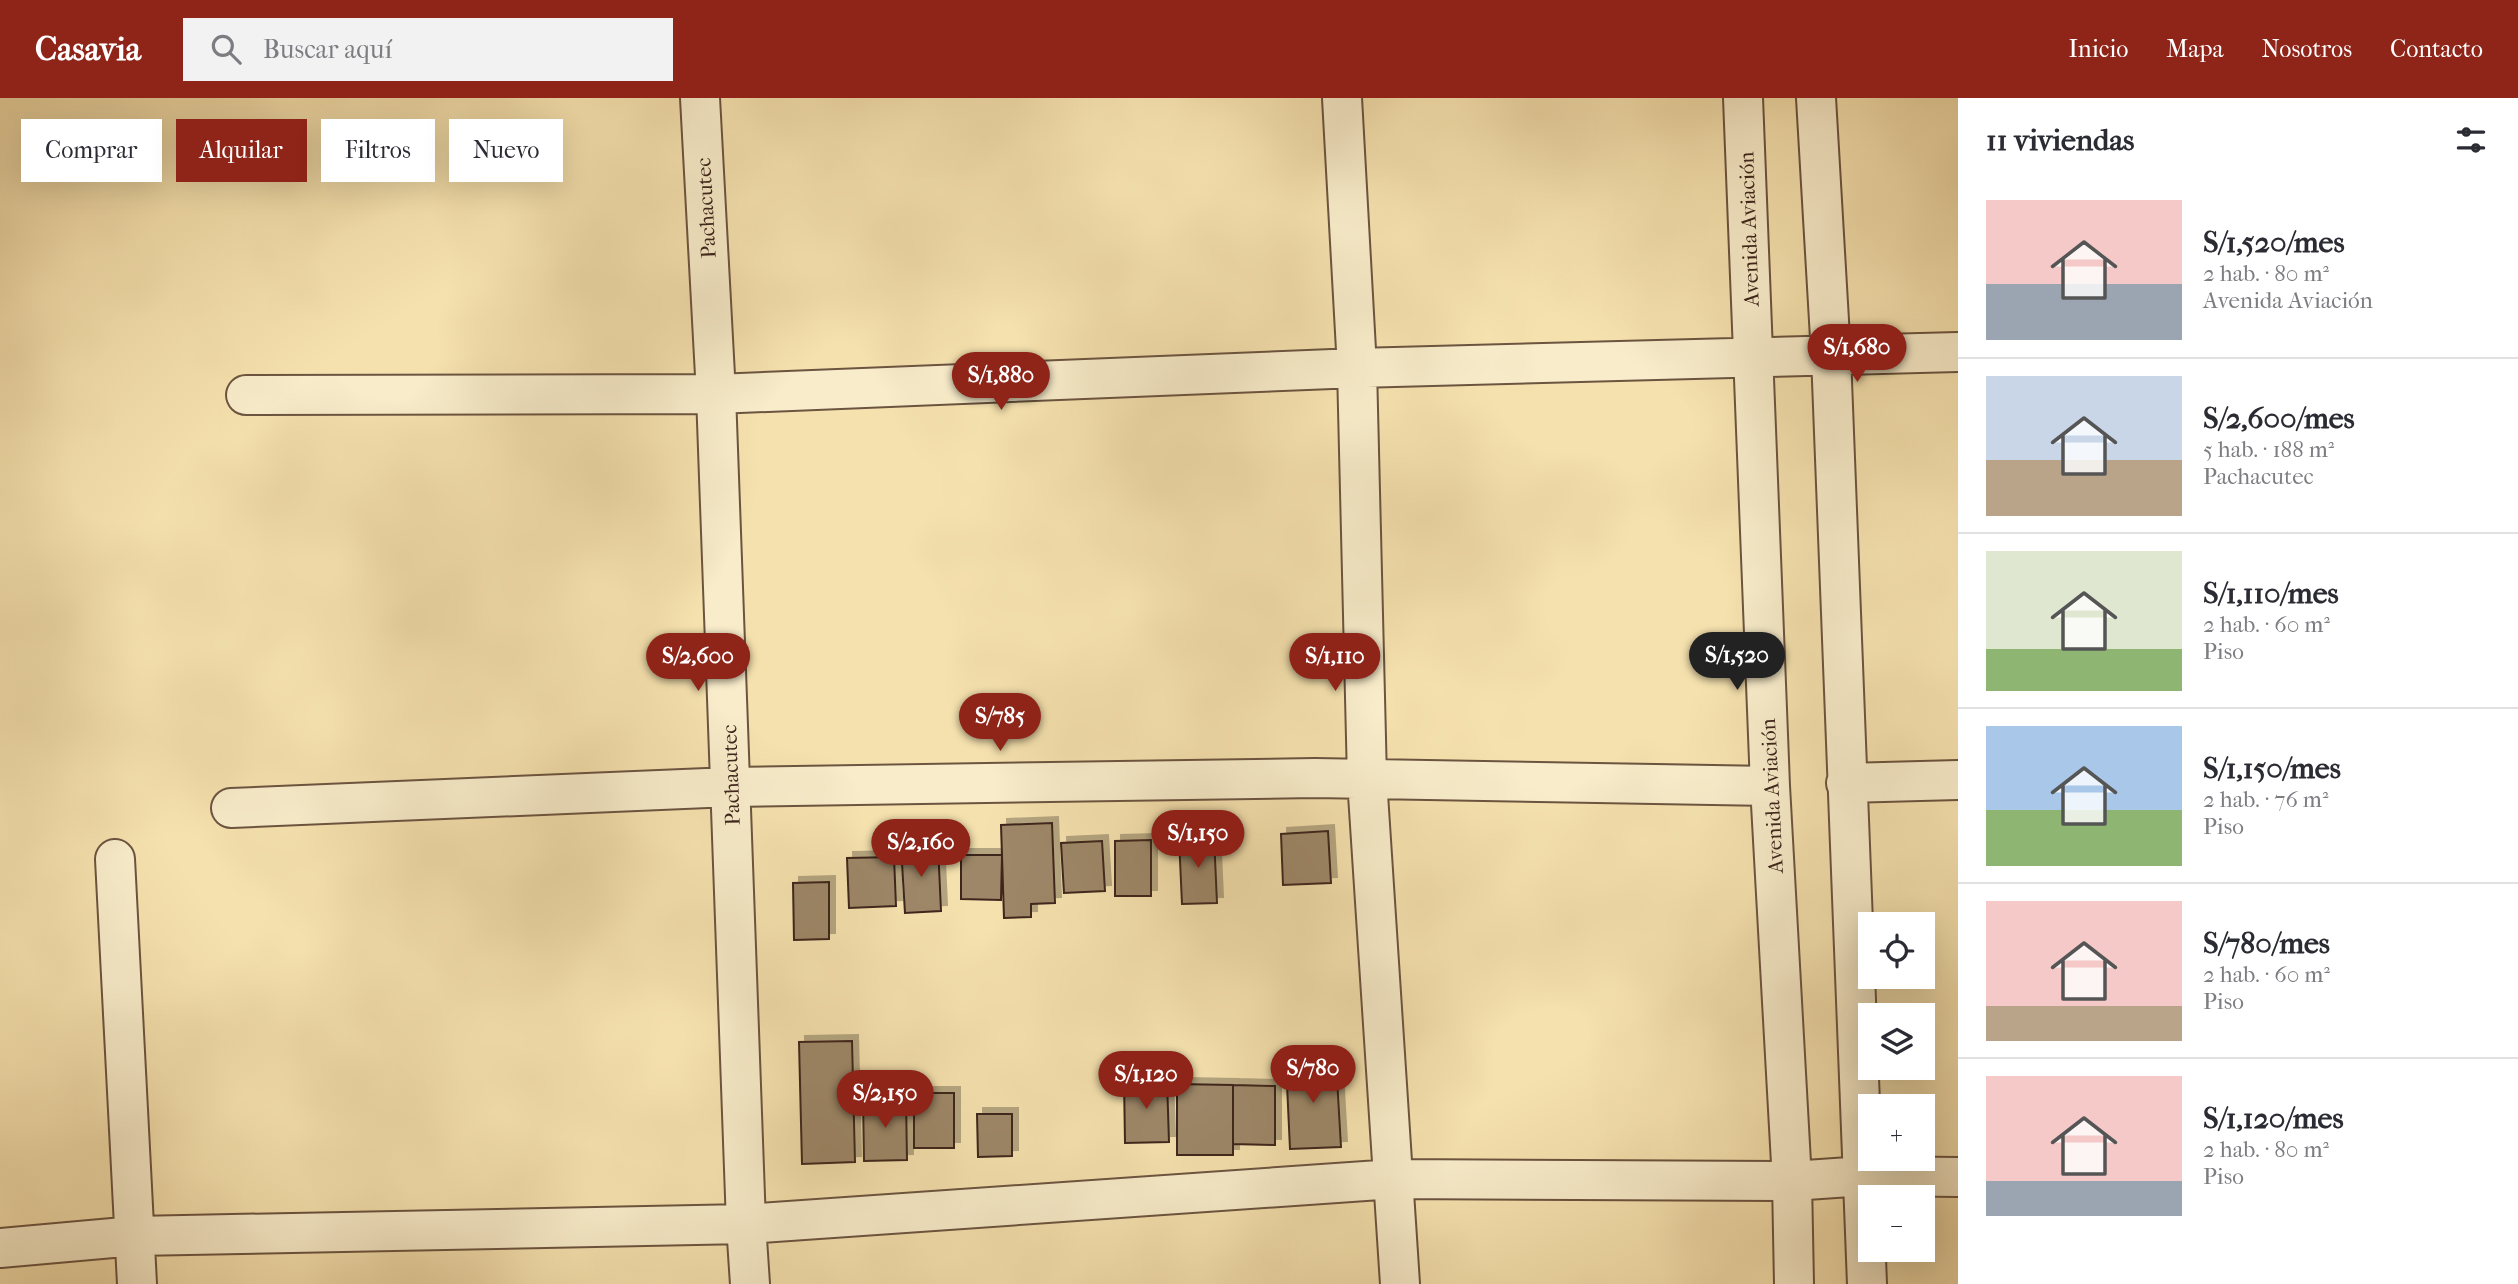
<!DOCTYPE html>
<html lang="es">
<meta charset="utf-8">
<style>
:root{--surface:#fff;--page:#f2f2f3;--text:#2b2b33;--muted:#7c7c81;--line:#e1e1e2;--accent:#8f2418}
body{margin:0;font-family:"IM FELL French Canon",serif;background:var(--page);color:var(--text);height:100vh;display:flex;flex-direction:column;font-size:26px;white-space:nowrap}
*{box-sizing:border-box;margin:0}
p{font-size:23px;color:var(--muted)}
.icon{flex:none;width:38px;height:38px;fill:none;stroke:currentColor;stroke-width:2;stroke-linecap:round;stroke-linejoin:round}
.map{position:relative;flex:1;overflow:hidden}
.side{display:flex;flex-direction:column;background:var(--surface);width:560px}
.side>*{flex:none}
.top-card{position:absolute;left:21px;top:21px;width:665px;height:63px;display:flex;gap:14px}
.buttons{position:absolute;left:1858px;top:814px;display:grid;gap:14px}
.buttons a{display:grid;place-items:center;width:77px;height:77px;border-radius:0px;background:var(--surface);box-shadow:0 7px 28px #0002;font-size:35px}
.price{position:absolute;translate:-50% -60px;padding:0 16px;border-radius:24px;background:var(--accent);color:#fff;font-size:23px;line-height:46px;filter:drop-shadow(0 2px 4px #0008)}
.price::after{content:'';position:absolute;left:50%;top:42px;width:21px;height:16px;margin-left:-10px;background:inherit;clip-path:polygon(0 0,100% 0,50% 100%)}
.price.on{background:#222;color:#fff}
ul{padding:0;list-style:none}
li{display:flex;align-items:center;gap:21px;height:175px;padding:0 28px}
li+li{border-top:2px solid var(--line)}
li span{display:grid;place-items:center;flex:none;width:196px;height:140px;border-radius:0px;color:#555}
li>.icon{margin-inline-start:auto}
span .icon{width:84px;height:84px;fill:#fffc;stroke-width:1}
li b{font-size:30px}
h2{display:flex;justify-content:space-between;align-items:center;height:84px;padding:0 28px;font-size:30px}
.tag{padding:0 24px;border-radius:0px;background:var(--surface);box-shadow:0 7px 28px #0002;font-size:24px;line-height:63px}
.tag.on{background:var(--accent);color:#fff}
header{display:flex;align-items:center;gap:42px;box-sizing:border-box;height:98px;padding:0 35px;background:var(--accent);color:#fff}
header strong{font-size:33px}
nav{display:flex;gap:38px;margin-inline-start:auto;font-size:24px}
.search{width:490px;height:63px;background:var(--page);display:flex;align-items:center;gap:18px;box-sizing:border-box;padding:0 24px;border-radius:0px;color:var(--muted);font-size:26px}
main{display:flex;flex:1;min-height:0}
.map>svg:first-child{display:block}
.building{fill:#9d8768;stroke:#3d251c;stroke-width:2;filter:url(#shadow)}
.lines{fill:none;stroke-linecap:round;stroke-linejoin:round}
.street-casing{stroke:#6b5440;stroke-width:42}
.street{stroke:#f8ecca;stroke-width:38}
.labels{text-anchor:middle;stroke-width:5;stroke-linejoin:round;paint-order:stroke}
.street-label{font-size:21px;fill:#3d251c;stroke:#f8ecca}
</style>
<header>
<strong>Casavia</strong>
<div class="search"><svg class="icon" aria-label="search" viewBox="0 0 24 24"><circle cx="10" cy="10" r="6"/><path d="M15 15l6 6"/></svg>Buscar aquí</div>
<nav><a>Inicio</a><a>Mapa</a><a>Nosotros</a><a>Contacto</a></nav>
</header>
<main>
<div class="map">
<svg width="1958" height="1186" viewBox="0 0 1958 1186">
<defs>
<filter id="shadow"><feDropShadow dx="6" dy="-6" stdDeviation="0" flood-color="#0004"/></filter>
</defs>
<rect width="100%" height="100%" fill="#f5e1ae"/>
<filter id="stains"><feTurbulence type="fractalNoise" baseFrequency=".00286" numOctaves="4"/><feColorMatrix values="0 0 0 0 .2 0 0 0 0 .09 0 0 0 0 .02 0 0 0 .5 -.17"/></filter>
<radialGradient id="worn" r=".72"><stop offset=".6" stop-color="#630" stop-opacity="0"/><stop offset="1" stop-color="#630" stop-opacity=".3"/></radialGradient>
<path class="building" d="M1052,725L1055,805L1031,806V819L1004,820L1001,727Z
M1328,733L1331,785L1283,787L1281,736Z
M1214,738L1217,805L1182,806L1179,740Z
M1151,742V798H1115V743Z
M1102,743L1105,793L1064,795L1061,745Z
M938,747L941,813L905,815L901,749Z
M961,757H1002L1001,802L961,801Z
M894,759L896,808L849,810L847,760Z
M829,784V841L794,842L793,785Z
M852,943L855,1064L802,1066L799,944Z
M1336,963L1341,1049L1290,1051L1286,965Z
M1124,982H1167L1169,1044L1125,1045Z
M1177,986L1233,987V1057H1177Z
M1233,987L1275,988V1047L1233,1046Z
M914,995H954V1050H914Z
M863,1001H906L907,1062L864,1063Z
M977,1016H1012V1058L978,1059Z"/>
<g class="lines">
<defs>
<path id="street" d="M700,0L716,296L746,1126L750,1186
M1342,0L1357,270L1367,681L1400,1186
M1743,0L1770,688L1792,1083L1794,1186
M1816,0L1831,257L1867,1186
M246,297L716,296L1357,270L1958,254
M1846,685L1958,682
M231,710L731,689L1315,680L1770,688
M115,761L137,1186
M0,1150L135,1138L746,1126L1394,1081L1792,1083L1864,1078L1958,1079"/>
</defs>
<use href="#street" class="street-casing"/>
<use href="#street" class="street"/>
</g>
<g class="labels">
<g class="street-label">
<text transform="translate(706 110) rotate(-93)" y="7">Pachacutec</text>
<text transform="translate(1749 131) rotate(-92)" y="7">Avenida Aviación</text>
<text transform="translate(731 677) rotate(-92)" y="7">Pachacutec</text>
<text transform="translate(1772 698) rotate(-93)" y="7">Avenida Aviación</text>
</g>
</g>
<rect width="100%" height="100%" filter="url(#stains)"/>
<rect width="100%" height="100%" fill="url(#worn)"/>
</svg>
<div class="buttons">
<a><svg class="icon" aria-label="locate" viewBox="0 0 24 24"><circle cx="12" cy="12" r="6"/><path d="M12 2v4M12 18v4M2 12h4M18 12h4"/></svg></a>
<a><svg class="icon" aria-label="layers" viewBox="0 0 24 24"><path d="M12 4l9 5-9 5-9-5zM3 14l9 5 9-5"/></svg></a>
<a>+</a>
<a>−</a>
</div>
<b class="price" style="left:1857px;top:286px">S/1,680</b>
<b class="price" style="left:1001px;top:314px">S/1,880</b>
<b class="price on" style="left:1737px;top:594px">S/1,520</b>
<b class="price" style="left:698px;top:595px">S/2,600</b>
<b class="price" style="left:1335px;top:595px">S/1,110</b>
<b class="price" style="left:1000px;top:655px">S/785</b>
<b class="price" style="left:1198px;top:772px">S/1,150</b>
<b class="price" style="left:921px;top:781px">S/2,160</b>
<b class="price" style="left:1313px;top:1007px">S/780</b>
<b class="price" style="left:1146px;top:1013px">S/1,120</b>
<b class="price" style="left:885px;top:1032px">S/2,150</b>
<div class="top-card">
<a class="tag">Comprar</a>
<a class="tag on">Alquilar</a>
<a class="tag">Filtros</a>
<a class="tag">Nuevo</a>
</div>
</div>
<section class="side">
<h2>11 viviendas<svg class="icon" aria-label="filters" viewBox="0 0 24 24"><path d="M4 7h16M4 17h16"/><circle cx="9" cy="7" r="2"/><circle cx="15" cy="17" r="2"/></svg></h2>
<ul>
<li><span style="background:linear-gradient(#f6c9c9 60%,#9aa5b1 0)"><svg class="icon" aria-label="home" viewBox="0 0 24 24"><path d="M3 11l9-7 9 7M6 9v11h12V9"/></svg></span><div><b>S/1,520/mes</b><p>2 hab. · 80 m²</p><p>Avenida Aviación</p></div></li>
<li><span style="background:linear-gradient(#c9d6e8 60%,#b9a48a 0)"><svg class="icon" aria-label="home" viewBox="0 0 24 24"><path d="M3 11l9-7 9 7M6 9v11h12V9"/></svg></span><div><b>S/2,600/mes</b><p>5 hab. · 188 m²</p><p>Pachacutec</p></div></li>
<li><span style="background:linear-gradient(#dfe7d0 70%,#8fb573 0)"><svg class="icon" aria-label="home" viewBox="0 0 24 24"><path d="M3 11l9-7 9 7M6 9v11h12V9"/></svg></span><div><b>S/1,110/mes</b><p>2 hab. · 60 m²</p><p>Piso</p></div></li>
<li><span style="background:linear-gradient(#a9c7e8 60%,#8fb573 0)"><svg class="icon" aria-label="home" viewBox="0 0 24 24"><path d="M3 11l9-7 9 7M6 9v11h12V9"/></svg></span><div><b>S/1,150/mes</b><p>2 hab. · 76 m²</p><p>Piso</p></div></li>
<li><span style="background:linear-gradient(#f6c9c9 75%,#b9a48a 0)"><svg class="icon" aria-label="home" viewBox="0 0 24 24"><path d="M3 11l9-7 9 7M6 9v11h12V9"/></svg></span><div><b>S/780/mes</b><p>2 hab. · 60 m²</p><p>Piso</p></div></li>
<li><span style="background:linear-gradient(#f6c9c9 75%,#9aa5b1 0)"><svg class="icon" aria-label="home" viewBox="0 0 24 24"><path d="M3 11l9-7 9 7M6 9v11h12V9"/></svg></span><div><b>S/1,120/mes</b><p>2 hab. · 80 m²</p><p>Piso</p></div></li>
</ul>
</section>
</main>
